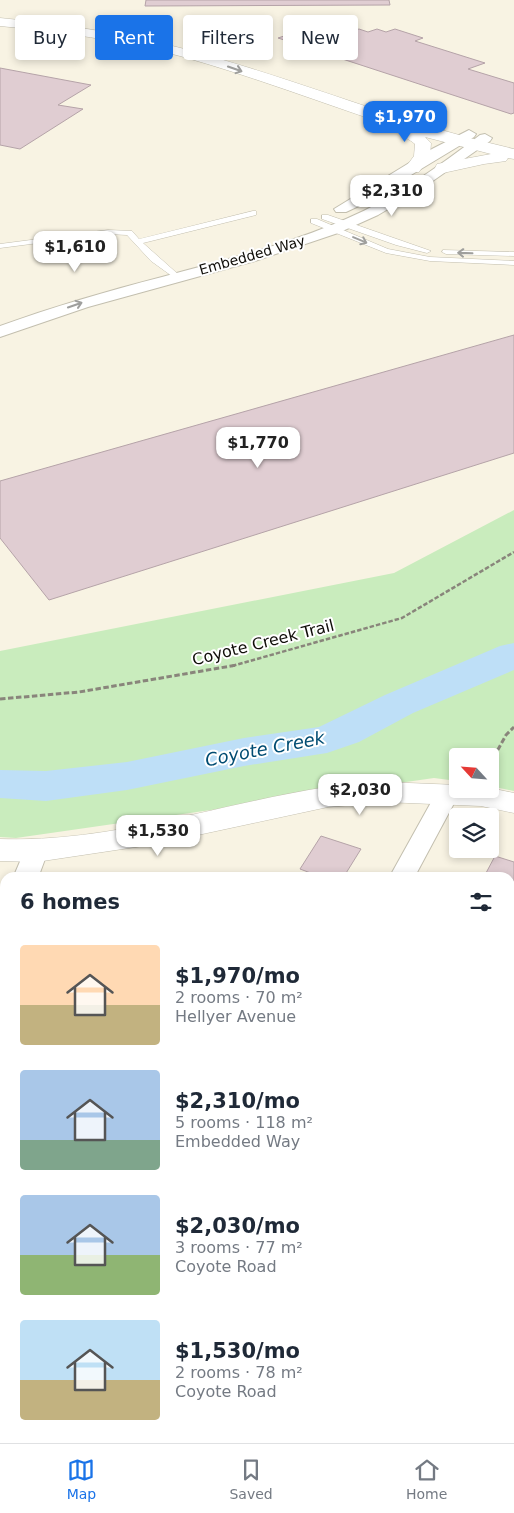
<!DOCTYPE html>
<meta charset="utf-8">
<style>
:root{--surface:#fff;--page:#f2f2f3;--text:#1f2937;--muted:#747a83;--line:#e0e1e3;--accent:#1a73e8}
body{margin:0;font-family:"DejaVu Sans",sans-serif;background:var(--page);color:var(--text);height:100vh;display:flex;flex-direction:column;font-size:19px;white-space:nowrap}
*{box-sizing:border-box;margin:0}
p{font-size:16px;color:var(--muted)}
.icon{flex:none;width:28px;height:28px;fill:none;stroke:currentColor;stroke-width:2;stroke-linecap:round;stroke-linejoin:round}
.map{position:relative;flex:1;overflow:hidden}
.sheet{position:absolute;left:0px;top:872px;width:515px;height:571px;display:flex;flex-direction:column;background:var(--surface);border-radius:15px 15px 0 0;box-shadow:0 2px 8px #0003}
.sheet>*{flex:none}
.hud{position:absolute;left:15px;top:15px;width:485px;height:45px;display:flex;gap:10px}
.needle{width:32px;rotate:296deg}
.controls{position:absolute;left:449px;top:748px;display:grid;gap:10px}
.controls a{display:grid;place-items:center;width:50px;height:50px;border-radius:5px;background:var(--surface);box-shadow:0 2px 8px #0003;font-size:25px}
.price{position:absolute;translate:-50% -42px;padding:0 11px;border-radius:10px;background:#fff;color:#222;font-size:16px;line-height:32px;filter:drop-shadow(0 1px 2px #0008)}
.price::after{content:'';position:absolute;left:50%;top:30px;width:15px;height:11px;margin-left:-8px;background:inherit;clip-path:polygon(0 0,100% 0,50% 100%)}
.price.current{background:var(--accent);color:#fff}
ul{padding:0;list-style:none}
li{display:flex;align-items:center;gap:15px;height:125px;padding:0 20px}
li span{display:grid;place-items:center;flex:none;width:140px;height:100px;border-radius:5px;color:#555}
li>.icon{margin-inline-start:auto}
span .icon{width:60px;height:60px;fill:#fffc;stroke-width:1}
li b{font-size:21px}
h2{display:flex;justify-content:space-between;align-items:center;height:60px;padding:0 20px;font-size:21px}
.pill{padding:0 18px;border-radius:5px;background:var(--surface);box-shadow:0 2px 8px #0003;font-size:18px;line-height:45px}
.pill.current{background:var(--accent);color:#fff}
.menu{display:flex;justify-content:space-around;align-items:center;height:70px;border-top:1px solid var(--line);background:var(--surface);font-size:14px;color:var(--muted)}
.menu a{display:grid;justify-items:center;gap:2px}
.menu .current{color:var(--accent)}
.map>svg:first-child{display:block}
.green{fill:#c9ecbd}
.lines{fill:none;stroke-linecap:round;stroke-linejoin:round}
.river{fill:#bedff7;fill-rule:evenodd}
.building{fill:#e0cdd2;stroke:#b5a3a8}
.lane-casing{stroke:#c3bfaf;stroke-width:1}
.street-casing{stroke:#c3bfaf;stroke-width:2}
.secondary-casing{stroke:#c3bfaf;stroke-width:1}
.path-far1{stroke:#89857b;stroke-width:2.5;stroke-dasharray:4.5 2;stroke-linecap:butt}
.path{stroke:#89857b;stroke-width:3;stroke-dasharray:5.5 2.5;stroke-linecap:butt}
.lane{fill:#fff;fill-rule:evenodd}
.street{fill:#fff;fill-rule:evenodd}
.secondary{fill:#fff;fill-rule:evenodd}
.oneway{stroke:#9f9f9d}
.labels{text-anchor:middle;stroke-width:4;stroke-linejoin:round;paint-order:stroke}
.far-street-label{font-size:14px;fill:#100e09;stroke:#fff}
.street-label{font-size:16px;fill:#100e09;stroke:#fff}
.water-label{font-size:18px;font-style:italic;fill:#004c72;stroke:#fff}
</style>
<div class="map">
<svg width="514" height="1443" viewBox="0 0 514 1443">
<rect width="100%" height="100%" fill="#f8f3e3"/>
<path class="green" d="M514,510V791L490,786V756H458L457,781L434,778L16,838L0,837V651L394,573Z"/>
<g class="lines">
<path class="river" d="M514,643V670L413,713L359,742L327,753L244,766L127,790L46,801L0,798V770L46,771L127,762L244,738L319,727L385,695L500,646Z"/>
</g>
<path class="building" d="M146,0H389L390,5L145,6Z
M305,29L314,32L322,29L332,32L340,29L350,32L359,29L368,32L377,29L386,32L395,29L423,38L415,41L485,63L468,69L514,83V113L511,114L278,38Z
M0,68L91,85L58,105L83,109L20,149L0,145Z
M514,335V453L49,600L0,538V481Z
M321,836L361,849L343,878H324L300,869Z
M495,856L514,862V881L510,880V878L486,873Z
M510,887L514,889L512,904H514V931L510,929Z
M5,1032V1074L0,1072V1033L3,1034Z
M510,1125L514,1126V1188L510,1186Z
M510,1198L514,1199V1268L510,1266Z
M510,1275L514,1277V1311L510,1309Z
M0,1307L5,1309V1365L3,1369L0,1368Z
M0,1381L5,1384L6,1439L4,1443H0Z
M193,1439H249L258,1443H194L192,1442Z
M381,1439H472L470,1443H379Z"/>
<g class="lines">
<defs>
<path id="lane" d="M253,211H256V215L143,243L179,275L180,277L176,279L151,261L127,235L108,234L0,248V244L108,230L132,231L139,239Z
M322,215H328L431,251L427,253L396,245L322,219Z
M311,219H317L388,249L430,257L514,261V265L430,261L386,253L311,223Z
M443,250L514,252V256L446,254L442,252Z"/>
<path id="street" d="M469,130L476,134L474,137L363,204L346,212H336L334,209L432,149Z
M485,134L492,138L490,141L417,192L378,215L338,233L255,261L88,307L0,337V326C53,307 107,291 162,277C224,260 287,245 346,219C395,198 438,167 480,135Z
M447,786L455,788L459,794L414,878H389L439,788Z
M36,842L45,845L48,851L38,878H13L27,845Z
M5,930V957L0,959V932Z
M76,1439H110L108,1443H74Z"/>
<path id="secondary" d="M0,18C72,25 143,36 213,57C314,86 411,126 514,149V159L508,158L506,161L484,164L443,173L437,172L435,168L437,164L491,154L425,137L431,143L430,156L419,172H407L405,168L414,156L415,144C408,138 396,133 392,126C322,103 252,76 180,56C121,40 60,32 0,26Z
M384,782L458,785V789L490,788L514,793V813L481,806L384,802L328,807L156,844L36,862L0,861V839C111,843 218,804 327,787C346,785 365,784 384,782Z"/>
</defs>
<use href="#lane" class="lane-casing"/>
<use href="#street" class="street-casing"/>
<use href="#secondary" class="secondary-casing"/>
<path class="path-far1" d="M232,666L402,618L514,552"/>
<path class="path" d="M0,699L79,692L237,665
M490,764L506,735L514,727"/>
<use href="#lane" class="lane"/>
<use href="#street" class="street"/>
<use href="#secondary" class="secondary"/>
</g>
<defs><path id="oneway-shaft" d="M-6 0H5M1.5-3L5.5 0L1.5 3" fill="none" stroke-width="1.6" stroke-linecap="round" stroke-linejoin="round" transform="scale(1.25)"/></defs>
<g class="oneway">
<use href="#oneway-shaft" transform="translate(235 69) rotate(19)"/>
<use href="#oneway-shaft" transform="translate(360 240) rotate(23)"/>
<use href="#oneway-shaft" transform="translate(465 253) rotate(-178)"/>
<use href="#oneway-shaft" transform="translate(75 305) rotate(-19)"/>
</g>
<g class="labels">
<g class="far-street-label">
<text transform="translate(252 255) rotate(-16)" y="5">Embedded Way</text>
</g>
<g class="street-label">
<text transform="translate(263 642) rotate(-14)" y="6">Coyote Creek Trail</text>
</g>
<g class="water-label">
<text transform="translate(265 749) rotate(-11)" y="6">Coyote Creek</text>
</g>
</g>
</svg>
<div class="controls">
<a><svg class="needle" viewBox="-14 -14 28 28"><path d="M0-13l5 13h-10z" fill="#e53935"/><path d="M0 13l5-13h-10z" fill="#747a83"/></svg></a>
<a><svg class="icon" aria-label="layers" viewBox="0 0 24 24"><path d="M12 4l9 5-9 5-9-5zM3 14l9 5 9-5"/></svg></a>
</div>
<b class="price current" style="left:405px;top:143px">$1,970</b>
<b class="price" style="left:392px;top:217px">$2,310</b>
<b class="price" style="left:75px;top:273px">$1,610</b>
<b class="price" style="left:258px;top:469px">$1,770</b>
<b class="price" style="left:360px;top:816px">$2,030</b>
<b class="price" style="left:158px;top:857px">$1,530</b>
<div class="hud">
<a class="pill">Buy</a>
<a class="pill current">Rent</a>
<a class="pill">Filters</a>
<a class="pill">New</a>
</div>
<section class="sheet">
<h2>6 homes<svg class="icon" aria-label="filters" viewBox="0 0 24 24"><path d="M4 7h16M4 17h16"/><circle cx="9" cy="7" r="2"/><circle cx="15" cy="17" r="2"/></svg></h2>
<ul>
<li><span style="background:linear-gradient(#ffd9b3 60%,#c2b280 0)"><svg class="icon" aria-label="home" viewBox="0 0 24 24"><path d="M3 11l9-7 9 7M6 9v11h12V9"/></svg></span><div><b>$1,970/mo</b><p>2 rooms · 70 m²</p><p>Hellyer Avenue</p></div></li>
<li><span style="background:linear-gradient(#a9c7e8 70%,#7fa58c 0)"><svg class="icon" aria-label="home" viewBox="0 0 24 24"><path d="M3 11l9-7 9 7M6 9v11h12V9"/></svg></span><div><b>$2,310/mo</b><p>5 rooms · 118 m²</p><p>Embedded Way</p></div></li>
<li><span style="background:linear-gradient(#a9c7e8 60%,#8fb573 0)"><svg class="icon" aria-label="home" viewBox="0 0 24 24"><path d="M3 11l9-7 9 7M6 9v11h12V9"/></svg></span><div><b>$2,030/mo</b><p>3 rooms · 77 m²</p><p>Coyote Road</p></div></li>
<li><span style="background:linear-gradient(#bfe0f5 60%,#c2b280 0)"><svg class="icon" aria-label="home" viewBox="0 0 24 24"><path d="M3 11l9-7 9 7M6 9v11h12V9"/></svg></span><div><b>$1,530/mo</b><p>2 rooms · 78 m²</p><p>Coyote Road</p></div></li>
</ul>
</section>
</div>
<nav class="menu">
<a class="current"><svg class="icon" aria-label="map" viewBox="0 0 24 24"><path d="M3 6l6-2 6 2 6-2v14l-6 2-6-2-6 2zM9 4v14M15 6v14"/></svg>Map</a>
<a><svg class="icon" aria-label="saved" viewBox="0 0 24 24"><path d="M7 4h10v16l-5-4-5 4z"/></svg>Saved</a>
<a><svg class="icon" aria-label="home" viewBox="0 0 24 24"><path d="M3 11l9-7 9 7M6 9v11h12V9"/></svg>Home</a>
</nav>
